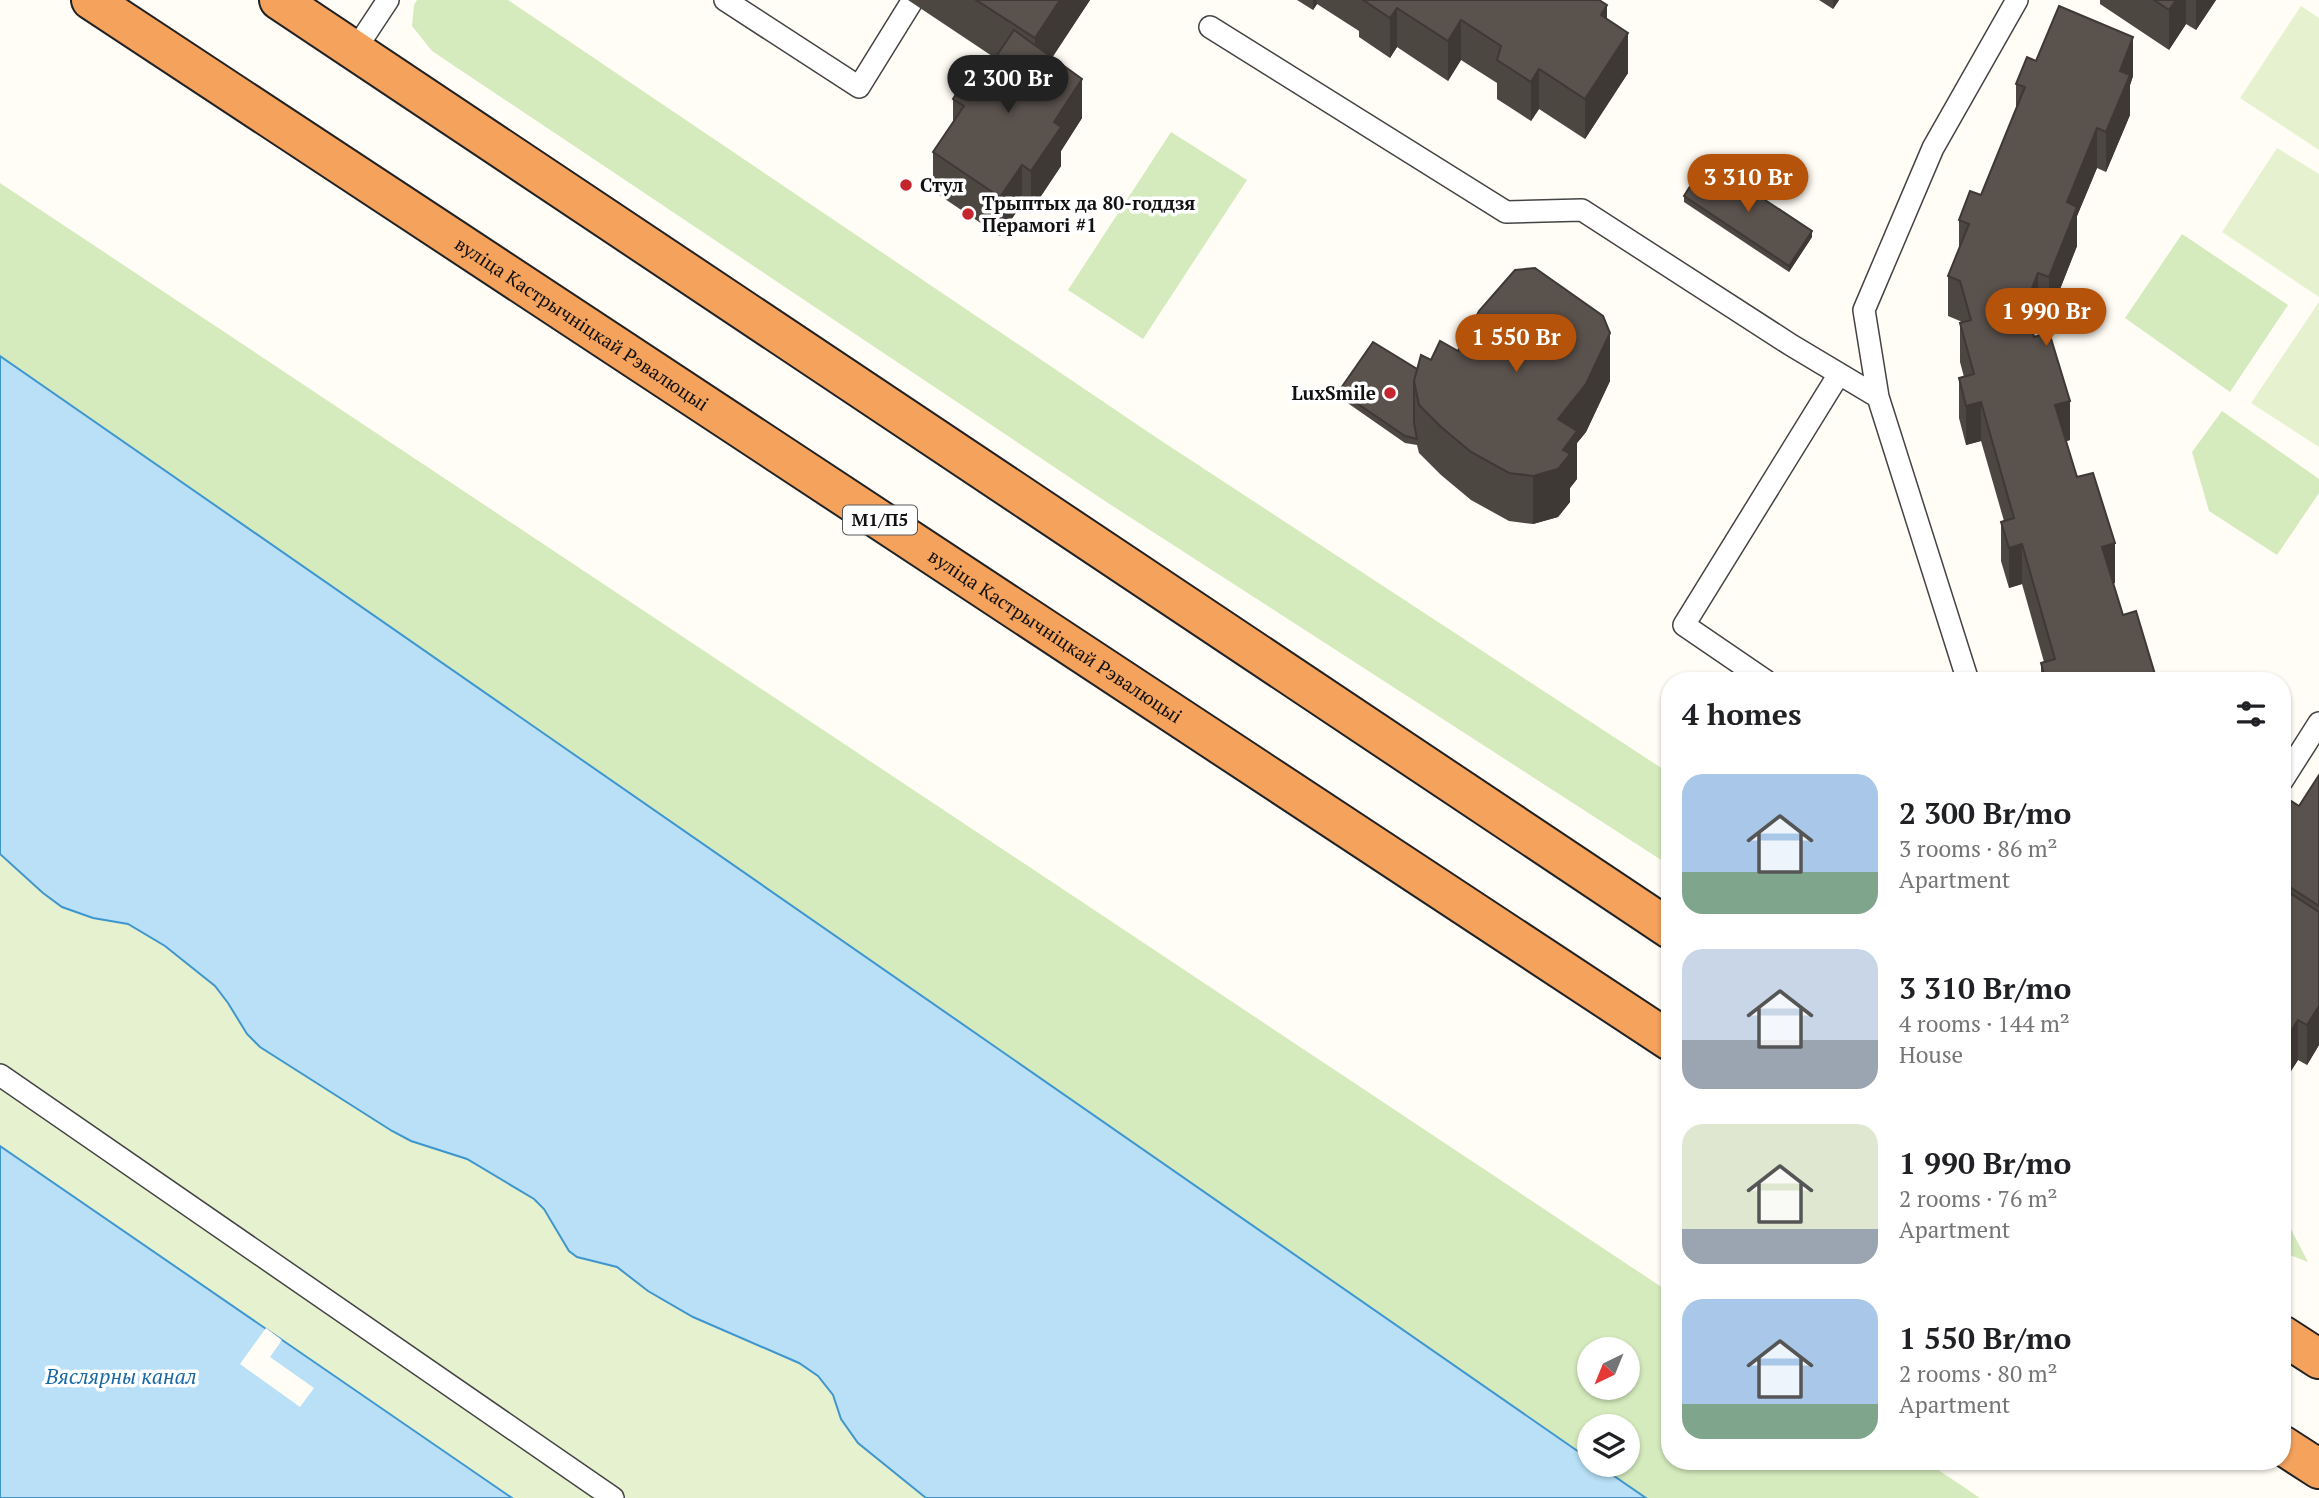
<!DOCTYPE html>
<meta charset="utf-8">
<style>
:root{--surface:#fff;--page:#f6f6f6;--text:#202124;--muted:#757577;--accent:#b45309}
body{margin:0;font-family:"PT Serif",serif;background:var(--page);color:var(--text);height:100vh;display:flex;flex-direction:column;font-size:26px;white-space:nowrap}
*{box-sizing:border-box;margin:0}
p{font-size:23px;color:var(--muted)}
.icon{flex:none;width:38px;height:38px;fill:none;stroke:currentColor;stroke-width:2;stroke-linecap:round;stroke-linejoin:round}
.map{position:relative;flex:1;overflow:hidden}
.drawer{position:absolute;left:1661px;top:672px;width:630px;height:798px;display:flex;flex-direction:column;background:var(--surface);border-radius:28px;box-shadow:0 2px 5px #0004}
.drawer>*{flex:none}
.needle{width:46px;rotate:223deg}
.fabs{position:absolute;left:1577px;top:1337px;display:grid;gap:14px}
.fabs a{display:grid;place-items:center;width:63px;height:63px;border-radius:50%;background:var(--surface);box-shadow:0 2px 5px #0004;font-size:35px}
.price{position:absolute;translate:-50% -60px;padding:0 16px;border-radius:24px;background:var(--accent);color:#fff;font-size:23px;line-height:46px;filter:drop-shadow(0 2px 4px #0008)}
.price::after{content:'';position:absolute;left:50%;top:42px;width:21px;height:16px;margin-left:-10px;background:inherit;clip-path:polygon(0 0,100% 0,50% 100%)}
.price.on{background:#222;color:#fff}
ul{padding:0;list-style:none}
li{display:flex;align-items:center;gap:21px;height:175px;padding:0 21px}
li span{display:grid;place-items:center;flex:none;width:196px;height:140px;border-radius:21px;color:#555}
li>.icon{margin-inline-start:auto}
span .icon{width:84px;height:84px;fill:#fffc;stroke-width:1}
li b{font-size:30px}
h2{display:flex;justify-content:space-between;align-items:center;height:84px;padding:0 21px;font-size:30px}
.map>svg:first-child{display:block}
.green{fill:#d5ebbd;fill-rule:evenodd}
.pitch{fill:#e6f2cf}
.water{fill:#b9e0f7;stroke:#3f96cf;stroke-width:2}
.pier{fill:#fffdf5}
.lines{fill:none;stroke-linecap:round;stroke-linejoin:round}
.lane-casing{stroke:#444;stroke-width:24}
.highway-casing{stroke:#222;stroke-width:42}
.lane{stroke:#fff;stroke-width:21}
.highway{stroke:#f5a25d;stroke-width:38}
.wall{fill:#4d4742}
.shaded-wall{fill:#3f3936}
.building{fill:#5a524d;stroke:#3f3936;stroke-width:2}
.poi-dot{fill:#c4262e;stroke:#fff;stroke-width:2.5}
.labels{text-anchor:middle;stroke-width:7;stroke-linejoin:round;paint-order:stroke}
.shield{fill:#fff;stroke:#585858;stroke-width:2}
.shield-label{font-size:18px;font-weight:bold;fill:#111}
.poi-label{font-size:19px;font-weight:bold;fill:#111;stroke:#fff;text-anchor:start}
.street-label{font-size:19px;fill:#111;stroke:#fff}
.water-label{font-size:21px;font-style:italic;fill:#1768a6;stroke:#fff}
</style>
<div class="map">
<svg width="2319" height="1498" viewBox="0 0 2319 1498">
<rect width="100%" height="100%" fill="#fffdf5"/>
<path class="green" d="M417,0H508L1160,440L1669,773V865L1108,503L432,51L412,26L414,5Z
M1171,132L1247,180L1143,339L1068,290Z
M0,183L1669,1292L1670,1461H1925L1980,1498H1646L1598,1465H1628V1426H1589V1459L0,356ZM1589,1349H1628V1388H1589Z
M2182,234L2288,305L2230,392L2125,318Z
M2222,411L2319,479V493L2277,555L2209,511L2192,452Z
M2282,1212L2308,1262L2282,1252Z"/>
<path class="pitch" d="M2301,6L2319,18V150L2240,98Z
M2277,148L2319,174V297L2222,232Z
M2319,302V447L2251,403Z
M0,854L43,893L62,907L128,924L165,946L215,986L228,1003L247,1034L260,1047L392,1131L411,1141L467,1159L534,1199L544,1209L569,1251L577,1257L617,1267L648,1291L693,1317L799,1363L818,1376L833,1395L841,1419L858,1443L926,1498H0Z"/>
<path class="water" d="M0,356L1589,1459V1465H1598L1646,1498H926L858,1443L841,1419L833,1395L818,1376L799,1363L693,1317L648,1291L617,1267L577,1257L569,1251L544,1209L534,1199L467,1159L411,1141L392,1131L260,1047L247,1034L228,1003L215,986L165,946L128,924L93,918L62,907L43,893L0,854Z
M0,1146L512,1498H0Z"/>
<path class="pier" d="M266,1328L282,1340L270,1357L314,1388L300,1407L240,1364Z"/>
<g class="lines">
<defs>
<path id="lane" d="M725,0L859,87L911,3
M1210,27L1506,212L1582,210L1791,345L1878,397
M355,50L388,0
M1766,681L1684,625L1839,374
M1968,681L1878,397L1864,310L1933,148L2017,0
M2282,781L2319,723
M0,1075L613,1498"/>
<g id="highway">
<path id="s1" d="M91,0L1670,1041"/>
<path d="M279,0L1670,929"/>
<path d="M2282,1335L2319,1359"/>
<path d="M2282,1445L2319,1469"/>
</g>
</defs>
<use href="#lane" class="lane-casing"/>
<use href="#highway" class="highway-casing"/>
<use href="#lane" class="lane"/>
<use href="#highway" class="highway"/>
</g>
<path class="wall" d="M908,0H1090L1052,57L1082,118L1061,151V166L1031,211L1022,204L1000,236L933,191V152L953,123V99L979,82L995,58Z
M1297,0H1599L1628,73L1585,139L1539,109L1531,121L1511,108L1497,99V83L1461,60L1448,81L1397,47L1390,58L1359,37V31L1317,4L1313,10Z
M1819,0H1839L1833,9Z
M2100,0H2216L2196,30L2186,24L2169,50L2100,4Z
M2036,61L2133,76L2130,85V115L2106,172L2097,168L2077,216V246L2049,317L2038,313L2032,328L2070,440L2066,441L2077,477L2115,583L2113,584L2123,615L2157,681H2041V663L2044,662L2022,584L2009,588L2001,561V522L2004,521L1981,441L1966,445L1959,418V378L1964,377L1960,362V323L1961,322L1960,321L1948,316V276L1959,250V220L1981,195L2016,109V84Z
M1684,196L1812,237L1789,272L1684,202Z
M1458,351L1610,381L1586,432L1577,443V479L1570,488V502L1558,517L1533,524L1509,521L1471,500L1441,475L1419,453L1417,445L1405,443L1339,397V391L1417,369L1431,360Z
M2319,775V1045L2307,1065L2298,1060L2282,1085V795L2299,806Z"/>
<path class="shaded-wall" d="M1060,0H1090L1035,84V38Z
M1313,0H1317V4L1313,10Z
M1833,0H1839L1833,9Z
M2176,0H2186V24L2169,50V10Z
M2196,0H2216L2196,30Z
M1607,5V45L1601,15Z
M1397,8V47L1390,58V18Z
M1461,20V60L1448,81V41Z
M1628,33V73L1585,139V99Z
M2133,37V76L2130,85V115L2106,172V132L2120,71Z
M1539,69V109L1531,121V82Z
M1082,79V118L1061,151V166L1031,211V171L1054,122Z
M2097,128V168L2077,216V246L2049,317V277L2067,202Z
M1022,165V204L1000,236V197Z
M1812,231V237L1789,272V266Z
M2038,273V313L2025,346V306Z
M1610,333V381L1586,432L1577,443V479L1570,488V502L1558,517L1533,524V476L1558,419Z
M2070,401V440L2055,445V405Z
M1981,402V441L1966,445V406Z
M2115,543V583L2102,587V547Z
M2022,544V584L2009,588V548Z
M2319,1006V1045L2307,1065V1025Z
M2298,1020V1060L2282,1085V1045Z"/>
<path class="building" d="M976,0H1060L1035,38Z
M1363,0H1599L1607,5L1601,15L1628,33L1585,99L1539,69L1531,82L1511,69L1497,60L1501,46L1461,20L1448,41L1397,8L1390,18Z
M2154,0H2176L2169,10Z
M2059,6L2133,37L2120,71L2130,75L2106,132L2097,128L2067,202L2077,207L2049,277L2038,273L2025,306L2034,337L2049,332L2070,401L2055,405L2077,477L2093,473L2115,543L2102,547L2123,615L2136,611L2157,681H2046L2041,663L2055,659L2022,544L2009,548L2001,522L2014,518L1981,402L1966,406L1959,378L1974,374L1960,323L1971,320L1960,281L1948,276L1969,224L1959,220L1970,191L1981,195L2025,87L2016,84L2027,57L2036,61Z
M1014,30L1082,79L1054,122L1061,127L1031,171L1022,165L1000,197L933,152L964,106L953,99L968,75L979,82Z
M1706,161L1812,231L1789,266L1684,196Z
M1535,268L1603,316L1610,333L1586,384L1558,419L1577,431L1563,450L1570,454L1558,469L1533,476L1509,473L1471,452L1441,427L1419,405L1414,381L1421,355L1431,360L1440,341L1458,351L1479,311L1515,270Z
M1373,342L1417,369L1414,381V423L1417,439L1405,436L1339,391Z
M2319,775V906L2282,882V795L2299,806Z
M2282,888L2319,912V1006L2307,1025L2298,1020L2282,1045Z"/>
<g class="poi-dot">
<circle cx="906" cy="185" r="7"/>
<circle cx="968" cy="214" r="7"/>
<circle cx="1390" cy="393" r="7"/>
</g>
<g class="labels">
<rect class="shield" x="843" y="505.5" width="74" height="29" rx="5"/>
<g class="shield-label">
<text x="880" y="526">М1/П5</text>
</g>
<g class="poi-label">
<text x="920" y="192">Стул</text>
<text x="982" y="210">Трыптых да 80-годдзя<tspan x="982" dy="22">Перамогі #1</tspan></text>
<text x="1376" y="400" text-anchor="end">LuxSmile</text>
</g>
<g class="street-label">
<text dy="7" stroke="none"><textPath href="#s1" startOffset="588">вуліца Кастрычніцкай Рэвалюцыі</textPath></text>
<text dy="7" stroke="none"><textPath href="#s1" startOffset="1155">вуліца Кастрычніцкай Рэвалюцыі</textPath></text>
</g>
<g class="water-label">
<text x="121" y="1384">Вяслярны канал</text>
</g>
</g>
</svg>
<div class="fabs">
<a><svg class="needle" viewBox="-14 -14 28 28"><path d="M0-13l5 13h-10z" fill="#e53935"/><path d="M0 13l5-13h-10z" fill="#757577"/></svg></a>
<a><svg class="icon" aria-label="layers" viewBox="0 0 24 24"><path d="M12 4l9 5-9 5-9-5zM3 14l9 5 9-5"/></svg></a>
</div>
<b class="price on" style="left:1008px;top:115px">2 300 Br</b>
<b class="price" style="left:1748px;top:214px">3 310 Br</b>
<b class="price" style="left:2046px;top:348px">1 990 Br</b>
<b class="price" style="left:1516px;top:374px">1 550 Br</b>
<section class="drawer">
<h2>4 homes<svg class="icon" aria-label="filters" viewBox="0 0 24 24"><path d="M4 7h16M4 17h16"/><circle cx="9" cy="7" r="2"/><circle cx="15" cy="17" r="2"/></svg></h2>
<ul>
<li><span style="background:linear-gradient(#a9c7e8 70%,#7fa58c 0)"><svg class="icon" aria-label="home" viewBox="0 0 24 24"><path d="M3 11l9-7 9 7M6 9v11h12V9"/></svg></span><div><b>2 300 Br/mo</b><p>3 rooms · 86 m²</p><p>Apartment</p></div></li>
<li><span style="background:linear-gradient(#c9d6e8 65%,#9aa5b1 0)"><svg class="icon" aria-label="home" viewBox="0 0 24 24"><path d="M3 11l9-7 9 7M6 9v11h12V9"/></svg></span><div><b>3 310 Br/mo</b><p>4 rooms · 144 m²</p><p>House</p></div></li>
<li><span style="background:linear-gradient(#dfe7d0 75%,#9aa5b1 0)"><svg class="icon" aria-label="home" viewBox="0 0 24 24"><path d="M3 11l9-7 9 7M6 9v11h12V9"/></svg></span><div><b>1 990 Br/mo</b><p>2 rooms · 76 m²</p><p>Apartment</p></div></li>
<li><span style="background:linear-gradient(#a9c7e8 75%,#7fa58c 0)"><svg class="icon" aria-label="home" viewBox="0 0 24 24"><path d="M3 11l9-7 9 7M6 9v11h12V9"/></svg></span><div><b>1 550 Br/mo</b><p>2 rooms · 80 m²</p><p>Apartment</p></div></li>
</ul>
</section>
</div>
